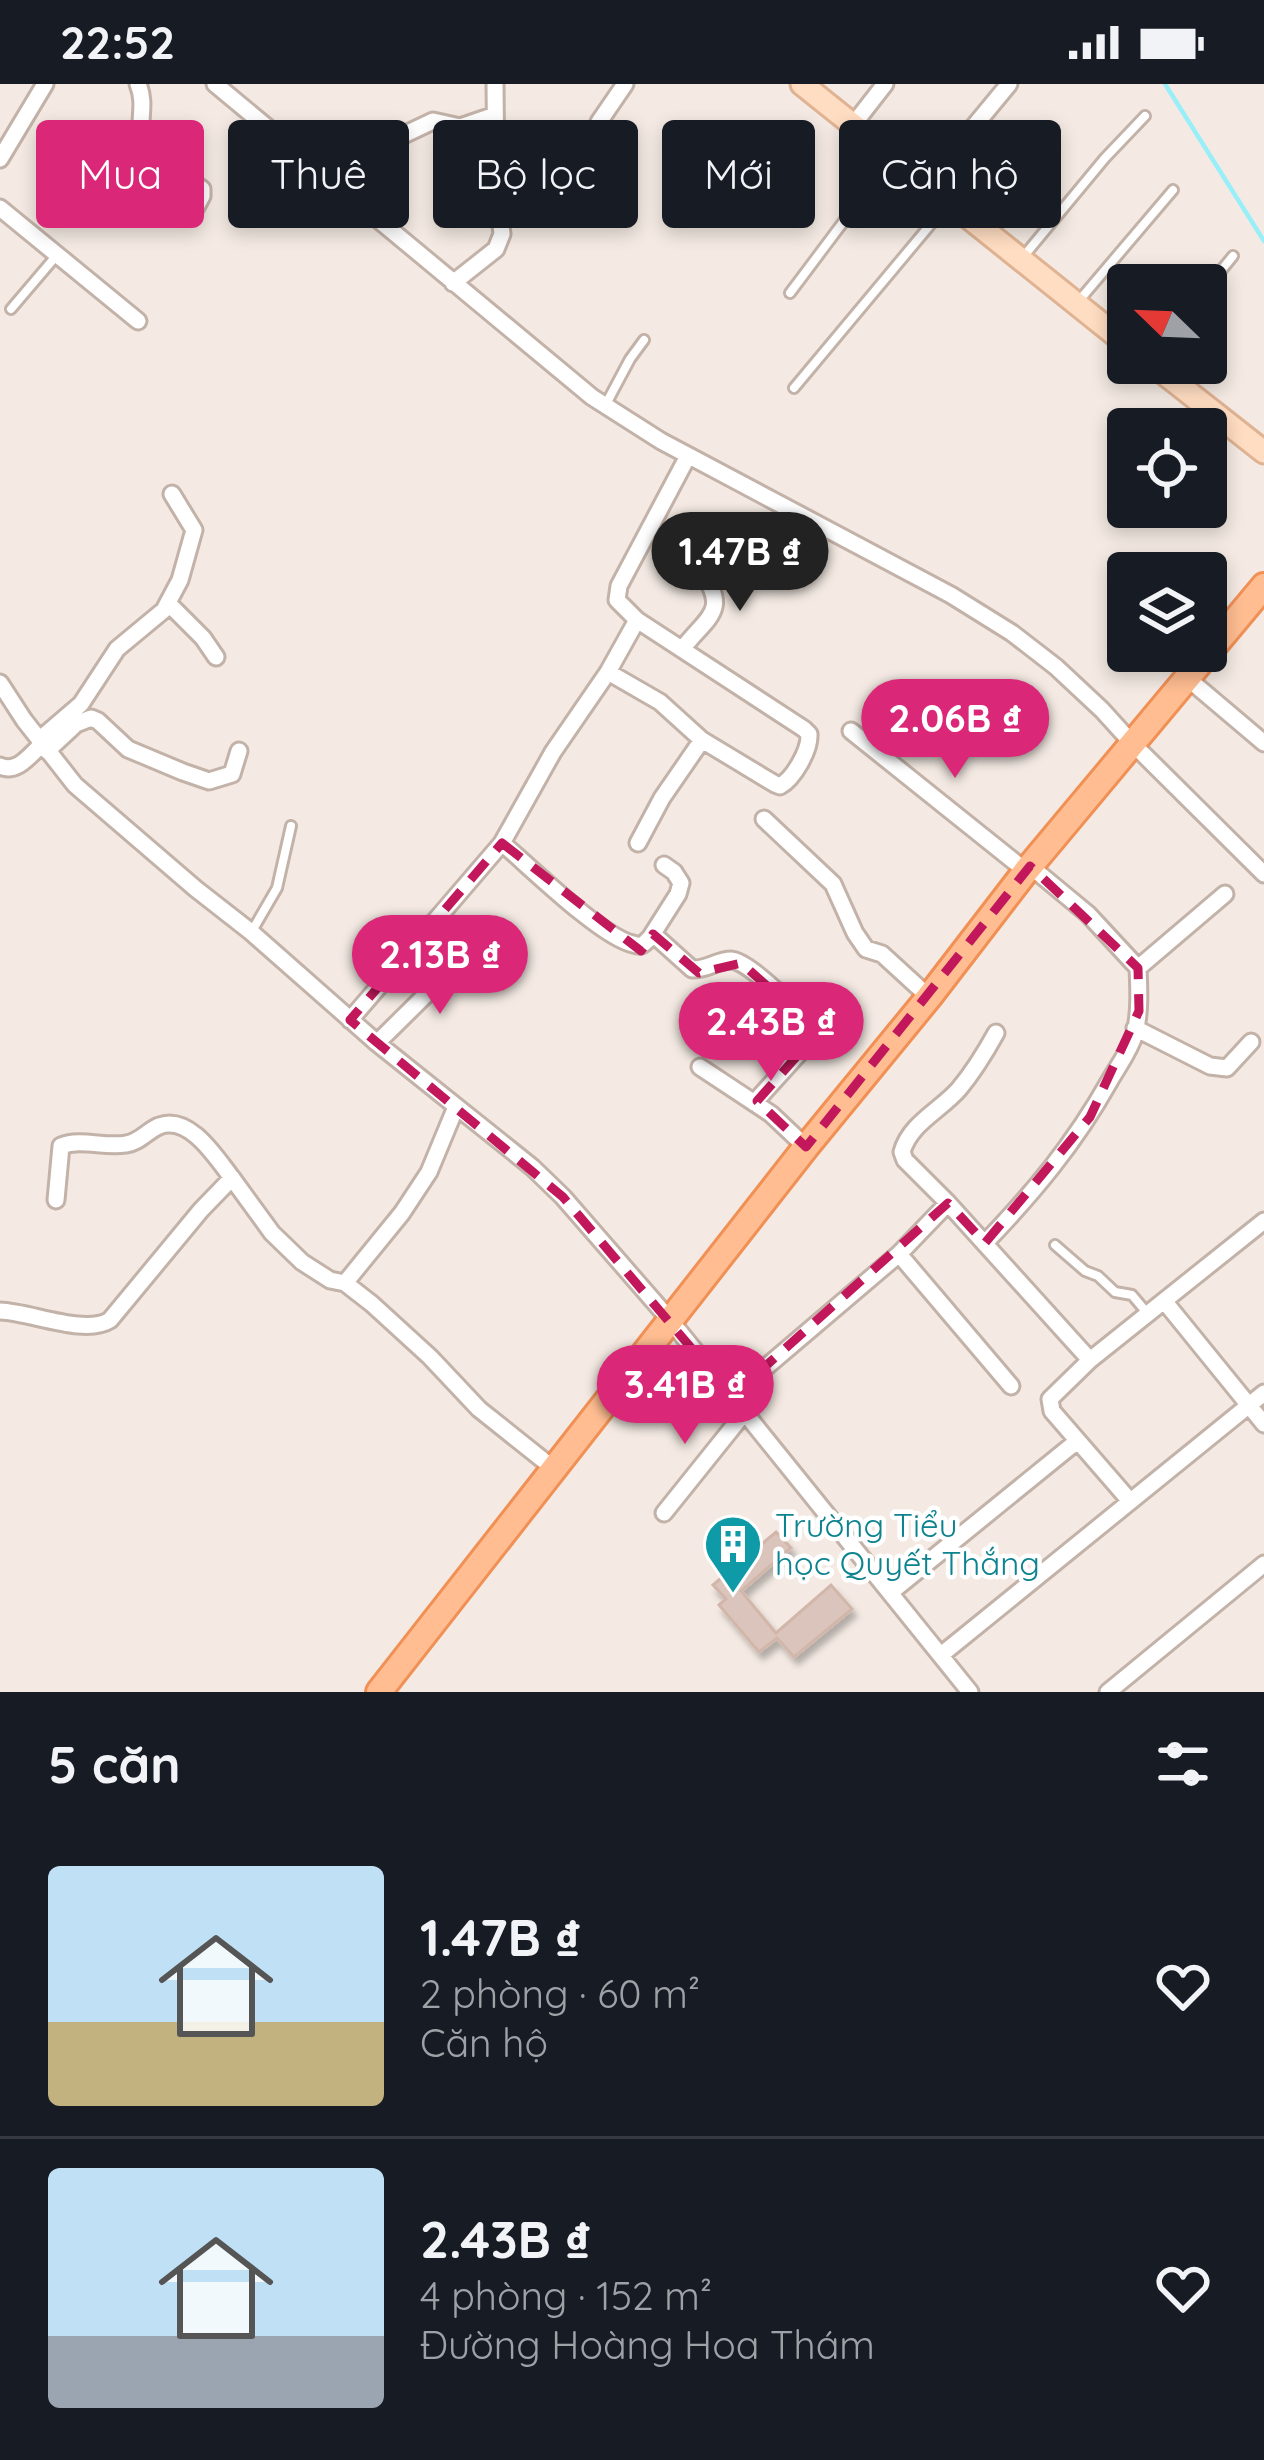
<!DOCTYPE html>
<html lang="vi">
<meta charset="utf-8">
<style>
:root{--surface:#171b24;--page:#20242c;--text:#f1f3f6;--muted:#9ea1a6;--line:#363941;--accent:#db2777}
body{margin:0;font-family:Quicksand,sans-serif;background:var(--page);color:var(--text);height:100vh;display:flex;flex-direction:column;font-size:45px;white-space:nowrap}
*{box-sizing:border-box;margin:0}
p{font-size:39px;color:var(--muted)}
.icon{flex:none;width:66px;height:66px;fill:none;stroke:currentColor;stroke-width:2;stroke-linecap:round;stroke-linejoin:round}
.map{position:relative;height:1608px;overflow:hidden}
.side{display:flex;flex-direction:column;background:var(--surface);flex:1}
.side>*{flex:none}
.banner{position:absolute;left:36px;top:36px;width:1194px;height:108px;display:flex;gap:24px}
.needle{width:78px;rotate:293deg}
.buttons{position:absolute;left:1107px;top:180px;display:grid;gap:24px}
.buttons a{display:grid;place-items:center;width:120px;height:120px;border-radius:12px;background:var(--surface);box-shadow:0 6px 18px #0003;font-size:60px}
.price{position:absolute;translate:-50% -102px;padding:0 27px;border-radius:42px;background:var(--accent);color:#fff;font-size:39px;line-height:78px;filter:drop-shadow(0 3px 6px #0008)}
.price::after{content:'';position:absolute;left:50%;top:72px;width:36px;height:27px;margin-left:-18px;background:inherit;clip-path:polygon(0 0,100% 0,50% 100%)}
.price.on{background:#222;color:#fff}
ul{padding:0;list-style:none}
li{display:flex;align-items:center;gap:36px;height:300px;padding:0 48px}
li+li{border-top:3px solid var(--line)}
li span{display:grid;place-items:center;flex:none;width:336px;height:240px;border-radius:12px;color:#555}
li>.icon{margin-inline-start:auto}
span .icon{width:144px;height:144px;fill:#fffc;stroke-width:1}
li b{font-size:51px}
h2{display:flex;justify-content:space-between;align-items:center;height:144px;padding:0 48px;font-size:51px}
.tag{padding:0 42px;border-radius:12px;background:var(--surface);box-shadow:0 6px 18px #0003;font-size:42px;line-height:108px}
.tag.on{background:var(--accent);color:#fff}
.status{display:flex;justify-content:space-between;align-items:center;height:84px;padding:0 60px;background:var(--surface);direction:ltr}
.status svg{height:33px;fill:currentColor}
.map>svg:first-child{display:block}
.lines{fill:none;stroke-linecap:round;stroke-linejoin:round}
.stream{stroke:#99eff8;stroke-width:4.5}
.building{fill:#dac4bb;stroke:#d2b6aa;stroke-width:3;filter:url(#shadow)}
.lane-casing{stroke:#c3b2a8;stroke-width:14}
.street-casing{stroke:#c3b2a8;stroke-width:21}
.secondary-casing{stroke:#dfb292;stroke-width:27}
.primary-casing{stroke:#f09055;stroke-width:30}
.lane{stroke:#fff;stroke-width:8}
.street{stroke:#fff;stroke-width:15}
.secondary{stroke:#ffddc2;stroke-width:21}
.primary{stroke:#ffbd91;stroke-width:24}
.marked{fill:none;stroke:#c2185b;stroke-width:9;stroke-dasharray:24 15;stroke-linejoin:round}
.labels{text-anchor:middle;stroke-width:9;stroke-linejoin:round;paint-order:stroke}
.culture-label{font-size:33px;fill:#0d838f;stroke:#fff;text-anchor:start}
</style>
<div class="status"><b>22:52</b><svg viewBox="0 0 49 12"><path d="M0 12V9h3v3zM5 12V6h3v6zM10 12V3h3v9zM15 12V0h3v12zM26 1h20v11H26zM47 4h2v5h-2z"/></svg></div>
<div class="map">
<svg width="1264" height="1608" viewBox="0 0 1264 1608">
<defs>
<filter id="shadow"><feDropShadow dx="4" dy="7" stdDeviation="3" flood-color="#0004"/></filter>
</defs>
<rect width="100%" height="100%" fill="#f4eae3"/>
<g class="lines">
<path class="stream" d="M1165,0L1264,157"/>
</g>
<path class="building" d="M776,1448L791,1464L741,1507L776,1549L831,1501L852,1525L794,1573L777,1554L759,1568L719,1521L726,1515L713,1501Z"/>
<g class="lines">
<defs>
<path id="lane" d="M1023,173L1105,74L1145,32
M1206,205L1233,172
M790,209L856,121L900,86
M1077,219L1173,106
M11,225L57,171
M794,304L946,122
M606,320L630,275L644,256
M252,847L277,804L291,742
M1055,1161L1085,1187L1098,1192L1115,1208L1132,1211L1148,1230"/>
<path id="street" d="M138,0C147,21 137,40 142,62L202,105V112L195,125
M215,0L592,313L661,357L951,511L1012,549L1056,583L1102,626L1131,658L1264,790
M599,38L625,0
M853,41L885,0
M0,75L45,0
M928,98L1009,0
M348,111L395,55L433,37L460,43L495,31
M0,124L138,237
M453,199L496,165L502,150L496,96L495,0
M169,520L203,554L216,573
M683,564C708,532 729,527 702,488
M608,588L660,618L702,656L775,700L780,702C794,694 810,666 809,650L804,645L637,536L617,516L619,502L688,372
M1186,593L1264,659
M0,599L24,636L75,701L196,805L251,848L377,959L532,1083L563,1113L670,1236L970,1608
M851,647L1026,787
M39,656L81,620L117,565L164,526L180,496L194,446L172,410
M871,663L917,607
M47,667L76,640L91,634L98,637L128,665L183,688L209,697L232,690L239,667
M0,682C17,690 30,671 42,660
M764,735L833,800L855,849L866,865L882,870L929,913
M502,759C529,782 601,853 633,860C643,863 643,860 650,854L678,810L681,799L674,788L664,781
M638,759L662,714L702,656
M653,850L692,885C707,886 717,876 731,876C750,877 802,931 814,947L813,954L754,1019
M1138,884L1225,810
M350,936L502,759L553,668L608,588L637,536
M1135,944L1210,982L1227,984L1251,958
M996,949C985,969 974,987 959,1005C941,1026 910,1039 902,1068L905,1076L948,1119L1090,1276
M377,959L467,870
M700,983L771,1030L806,1063
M56,1116L61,1062C81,1054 105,1064 126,1060C140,1058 147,1047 159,1042C190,1030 217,1075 232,1094
M985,1159C1034,1108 1074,1060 1109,998C1118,982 1130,967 1135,949C1140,928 1139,906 1138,884L1088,830L1030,782
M899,1170L1011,1302
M345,1199L402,1129L429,1088L456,1023
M1165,1218L1264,1340
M0,1227C31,1228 85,1252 110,1236L201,1126L232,1094L272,1149L302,1178L330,1196L345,1199L372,1220L430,1273L479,1325L553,1384
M732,1312L899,1170L948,1119
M1130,1417L1052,1327L1050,1315L1090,1276L1264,1137
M664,1429L745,1328
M890,1509L1076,1358
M941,1571L1264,1309
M1108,1608L1264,1480"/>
<path id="secondary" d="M802,0L1128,261
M1151,279L1264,368"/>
<path id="primary" d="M379,1608L806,1063L929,913L1026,787L1264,502"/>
</defs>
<use href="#lane" class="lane-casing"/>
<use href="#street" class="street-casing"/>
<use href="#secondary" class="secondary-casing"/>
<use href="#primary" class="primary-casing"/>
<use href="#lane" class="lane"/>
<use href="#street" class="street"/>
<use href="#secondary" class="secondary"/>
<use href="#primary" class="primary"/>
</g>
<path class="marked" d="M502,759L641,867L653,850L699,889L741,879L809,939L813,954L757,1017L806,1063L1030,782L1138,884L1139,927L1090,1033L985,1159L948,1119L732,1312L563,1113L350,936Z"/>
<defs>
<symbol id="building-pin" viewBox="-11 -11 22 30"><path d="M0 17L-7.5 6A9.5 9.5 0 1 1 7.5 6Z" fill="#0f9aa8" stroke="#fff"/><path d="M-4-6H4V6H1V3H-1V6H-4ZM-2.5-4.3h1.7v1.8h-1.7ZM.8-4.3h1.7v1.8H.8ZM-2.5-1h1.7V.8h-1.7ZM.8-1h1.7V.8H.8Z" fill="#fff"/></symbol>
</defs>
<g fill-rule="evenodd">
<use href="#building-pin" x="700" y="1427" width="66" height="90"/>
</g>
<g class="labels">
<g class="culture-label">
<text x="775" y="1453">Trường Tiểu<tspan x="775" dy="38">học Quyết Thắng</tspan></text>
</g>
</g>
</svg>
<div class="buttons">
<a><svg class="needle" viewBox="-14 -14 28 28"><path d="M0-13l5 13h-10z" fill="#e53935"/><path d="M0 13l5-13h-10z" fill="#9ea1a6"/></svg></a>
<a><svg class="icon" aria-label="locate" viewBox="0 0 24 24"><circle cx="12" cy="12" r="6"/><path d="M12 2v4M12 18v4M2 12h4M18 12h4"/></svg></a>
<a><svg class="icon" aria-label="layers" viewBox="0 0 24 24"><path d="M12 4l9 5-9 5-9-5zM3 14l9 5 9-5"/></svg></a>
</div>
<b class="price on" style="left:740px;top:530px">1.47B ₫</b>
<b class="price" style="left:955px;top:697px">2.06B ₫</b>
<b class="price" style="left:440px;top:933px">2.13B ₫</b>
<b class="price" style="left:771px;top:1000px">2.43B ₫</b>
<b class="price" style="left:685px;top:1363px">3.41B ₫</b>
<div class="banner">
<a class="tag on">Mua</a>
<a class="tag">Thuê</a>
<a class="tag">Bộ lọc</a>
<a class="tag">Mới</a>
<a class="tag">Căn hộ</a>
</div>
</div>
<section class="side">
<h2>5 căn<svg class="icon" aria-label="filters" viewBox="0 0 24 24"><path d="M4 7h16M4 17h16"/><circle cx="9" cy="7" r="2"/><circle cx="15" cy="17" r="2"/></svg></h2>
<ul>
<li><span style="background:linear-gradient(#bfe0f5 65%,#c2b280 0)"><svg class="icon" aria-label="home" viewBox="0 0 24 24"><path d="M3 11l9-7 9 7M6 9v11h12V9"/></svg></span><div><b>1.47B ₫</b><p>2 phòng · 60 m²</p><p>Căn hộ</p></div><svg class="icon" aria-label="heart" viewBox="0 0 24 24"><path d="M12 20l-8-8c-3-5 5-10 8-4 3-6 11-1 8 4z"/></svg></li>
<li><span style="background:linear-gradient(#bfe0f5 70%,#9aa5b1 0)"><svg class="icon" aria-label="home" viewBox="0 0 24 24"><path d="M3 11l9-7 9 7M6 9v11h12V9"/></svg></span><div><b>2.43B ₫</b><p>4 phòng · 152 m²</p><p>Đường Hoàng Hoa Thám</p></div><svg class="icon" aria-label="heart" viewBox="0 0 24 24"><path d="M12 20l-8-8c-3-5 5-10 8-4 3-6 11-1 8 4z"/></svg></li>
</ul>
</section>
